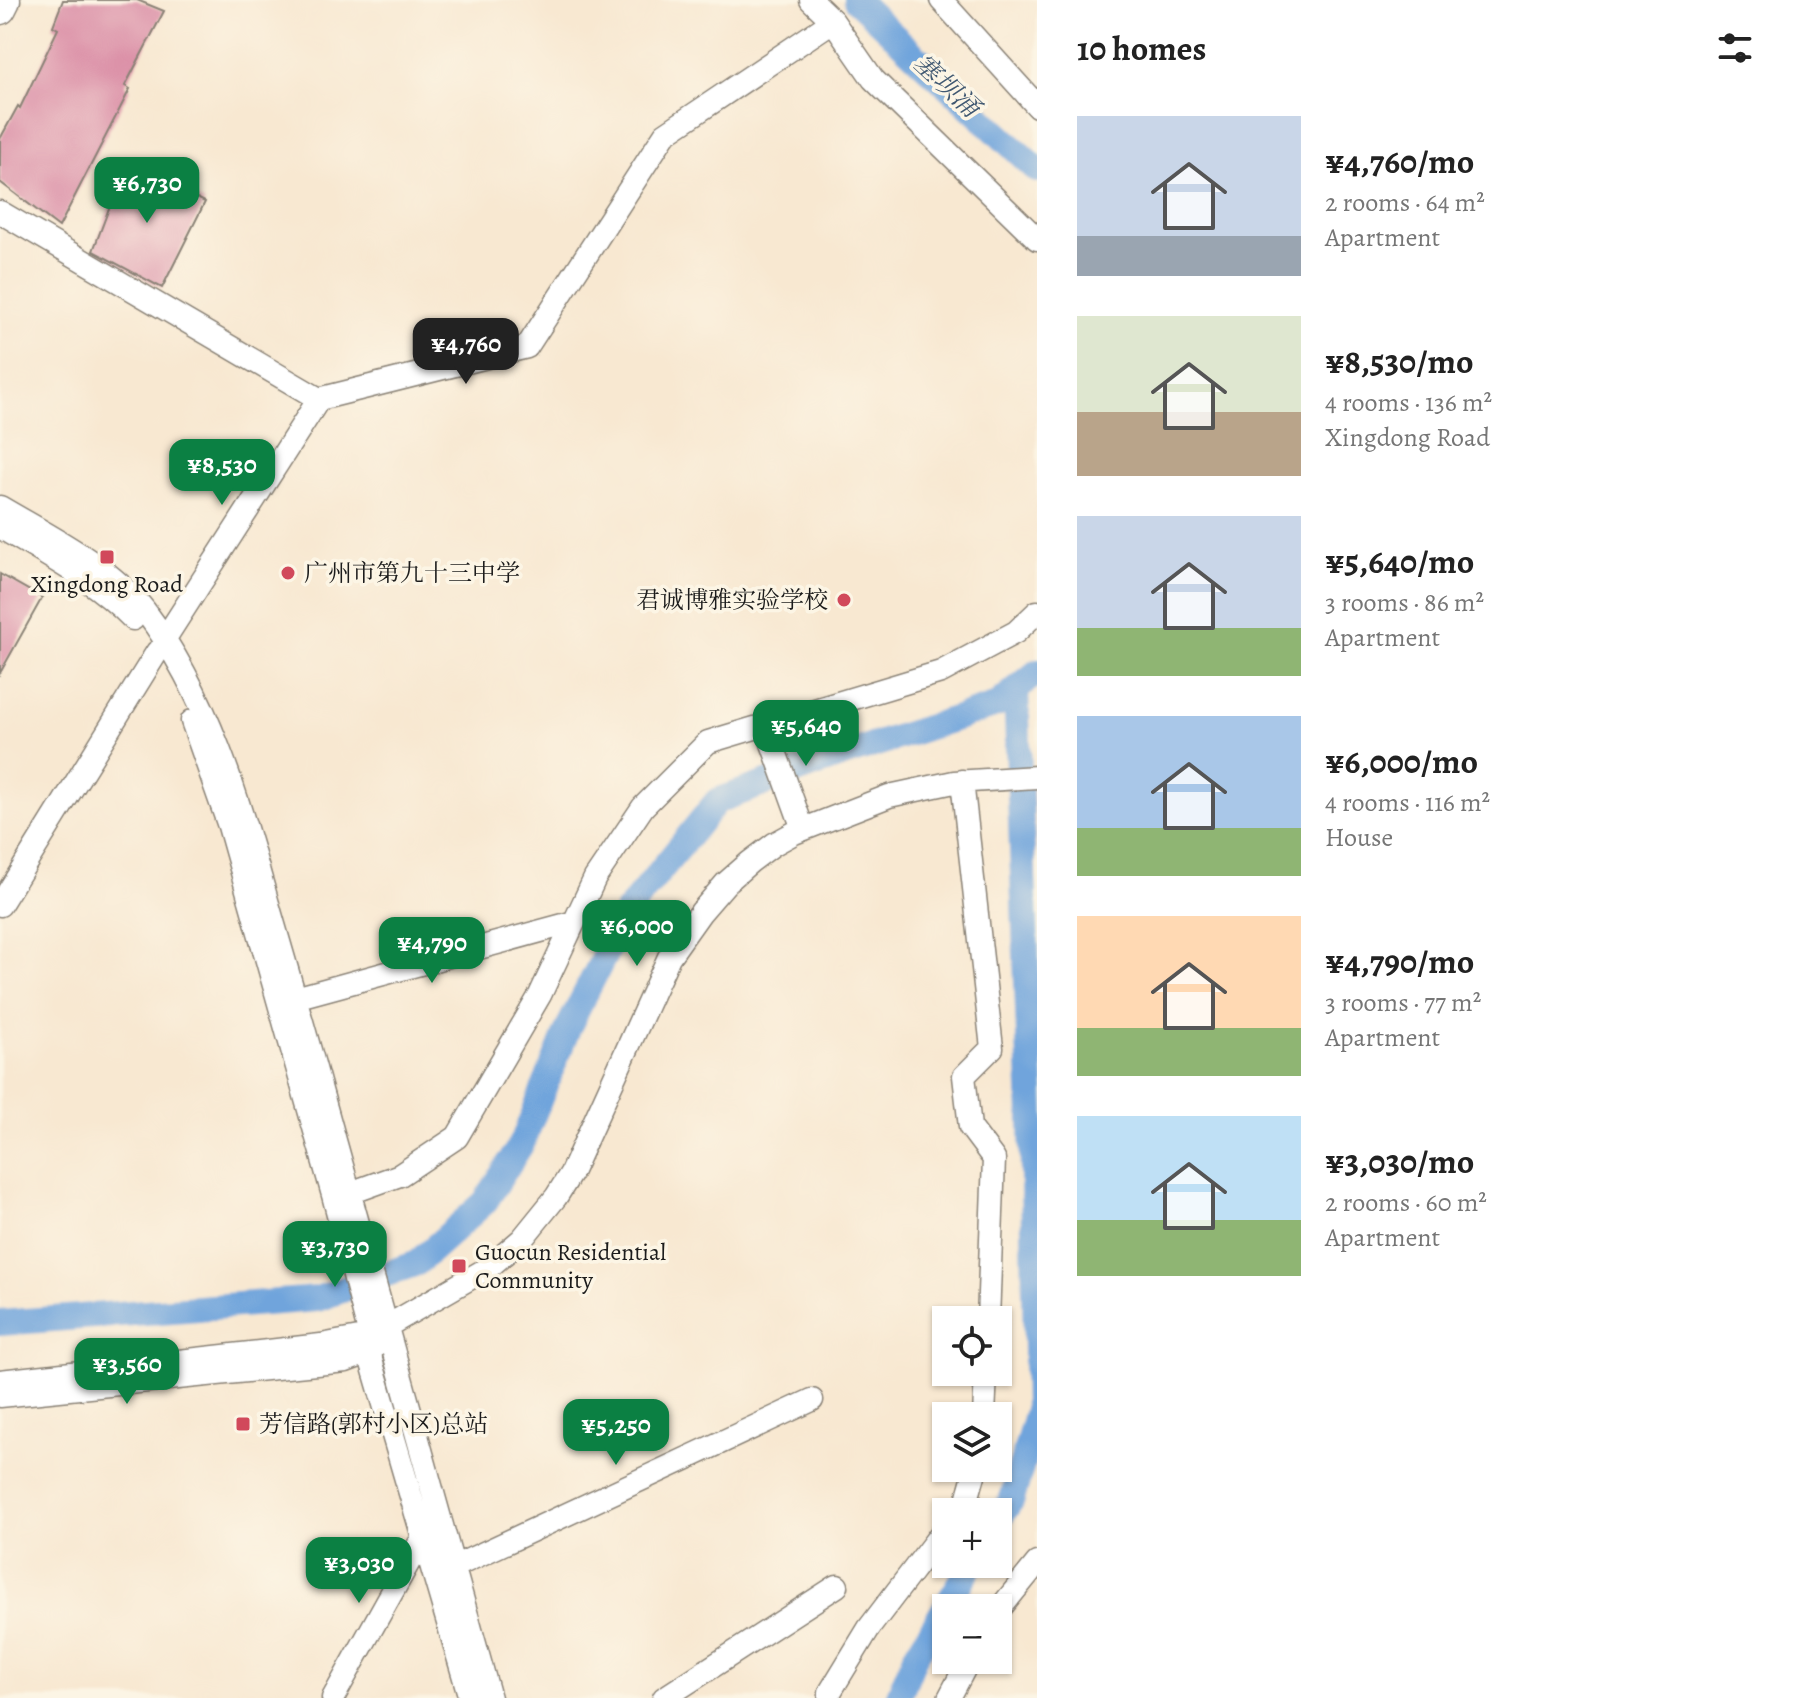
<!DOCTYPE html>
<meta charset="utf-8">
<style>
:root{--surface:#fff;--page:#f2f2f2;--text:#222;--muted:#767676;--accent:#0b8043}
body{margin:0;font-family:Alegreya,"Noto Serif SC",serif;background:var(--page);color:var(--text);height:100vh;display:flex;flex-direction:column;font-size:30px;white-space:nowrap}
*{box-sizing:border-box;margin:0}
p{font-size:26px;color:var(--muted)}
.icon{flex:none;width:44px;height:44px;fill:none;stroke:currentColor;stroke-width:2;stroke-linecap:round;stroke-linejoin:round}
.map{position:relative;flex:1;overflow:hidden}
.sheet{display:flex;flex-direction:column;background:var(--surface);width:760px}
.sheet>*{flex:none}
.tools{position:absolute;left:932px;top:1306px;display:grid;gap:16px}
.tools a{display:grid;place-items:center;width:80px;height:80px;border-radius:0px;background:var(--surface);box-shadow:0 2px 6px #0004;font-size:40px}
.price{position:absolute;translate:-50% -68px;padding:0 18px;border-radius:16px;background:var(--accent);color:#fff;font-size:26px;line-height:52px;filter:drop-shadow(0 2px 4px #0008)}
.price::after{content:'';position:absolute;left:50%;top:48px;width:24px;height:18px;margin-left:-12px;background:inherit;clip-path:polygon(0 0,100% 0,50% 100%)}
.price.current{background:#222;color:#fff}
ul{padding:0;list-style:none}
li{display:flex;align-items:center;gap:24px;height:200px;padding:0 40px}
li span{display:grid;place-items:center;flex:none;width:224px;height:160px;border-radius:0px;color:#555}
li>.icon{margin-inline-start:auto}
span .icon{width:96px;height:96px;fill:#fffc;stroke-width:1}
li b{font-size:34px}
h2{display:flex;justify-content:space-between;align-items:center;height:96px;padding:0 40px;font-size:34px}
main{display:flex;flex:1;min-height:0}
.map>svg:first-child{display:block}
.lines{fill:none;stroke-linecap:round;stroke-linejoin:round}
.river{stroke:#6fa4dc;stroke-width:26}
.building{fill:#db90a7}
.minor-casing{stroke:#8a8276;stroke-width:25}
.highway-casing{stroke:#8a8276;stroke-width:35}
.minor{stroke:#fff;stroke-width:22}
.highway{stroke:#fff;stroke-width:32}
.poi-dot{fill:#d1495b;stroke:#fcf5e5;stroke-width:3}
.labels{text-anchor:middle;stroke-width:7;stroke-linejoin:round;paint-order:stroke}
.poi-label{font-size:24px;fill:#1c1c1c;stroke:#fcf5e5;text-anchor:start}
.water-label{font-size:26px;font-style:italic;fill:#415972;stroke:#fcf5e5}
</style>
<main>
<div class="map">
<svg width="1037" height="1698" viewBox="0 0 1037 1698">
<rect width="100%" height="100%" fill="#fcf5e5"/>
<filter id="ink" filterUnits="userSpaceOnUse"><feTurbulence type="fractalNoise" baseFrequency=".0125" numOctaves="2"/><feDisplacementMap in="SourceGraphic" scale="16" xChannelSelector="R" yChannelSelector="G"/><feConvolveMatrix kernelMatrix="1 2 1 2 8 2 1 2 1" color-interpolation-filters="sRGB"/></filter>
<filter id="wash" filterUnits="userSpaceOnUse"><feTurbulence type="fractalNoise" baseFrequency=".006" numOctaves="4" result="noise"/><feDisplacementMap in="SourceGraphic" scale="32" xChannelSelector="R" yChannelSelector="G"/><feGaussianBlur stdDeviation="1.8" result="paint"/><feColorMatrix in="noise" values="0 0 0 0 0 0 0 0 0 0 0 0 0 0 0 0 0 1.4 0 .05"/><feComposite in="paint" operator="in"/></filter>
<g filter="url(#wash)">
<rect width="100%" height="100%" fill="#f8e8d1"/>
<g class="lines">
<path class="river" d="M856,0L1037,170
M1016,689L1032,1116L1037,1409
M0,1323L317,1299L417,1263L485,1202L522,1143L569,1026L626,913L717,801L840,756L997,705L1037,672
M998,1521L1012,1499L1037,1411
M898,1698L914,1658L972,1564"/>
</g>
<g id="blocks">
<path class="building" d="M63,0H137L164,11L125,86L130,89L59,227L0,182V139L18,106L20,108L58,29L53,26Z
M126,163L205,202L162,288L93,251Z
M0,574L42,598L0,673Z"/>
</g>
</g>
<g filter="url(#ink)">
<use href="#blocks" fill-opacity="0" stroke="#8a8276" stroke-width="2"/>
<g class="lines">
<defs>
<path id="minor" d="M811,0L833,21L873,79L1037,239
M941,0L1037,106
M0,212L319,399L527,347L665,134L833,21
M0,507C49,536 109,565 145,611C210,697 239,802 268,904C285,963 303,1023 319,1083C376,1288 433,1493 490,1698
M0,527C46,555 95,580 133,619
M164,640L319,399
M192,721L229,826L333,1195L370,1336L371,1360L470,1698
M765,724L803,829
M962,781L992,1048L964,1076L970,1127L994,1159L988,1320
M0,905L157,652
M284,1001L574,922
M350,1193L400,1175L457,1137L540,995L595,878L643,807L708,742L941,672L1016,632L1037,612
M0,1381L321,1345L370,1336L488,1268L522,1239L556,1197L571,1173L669,957L701,912L726,883L750,862L774,844L794,833L889,796L954,782L1037,777
M0,1396L346,1361L370,1352L378,1343
M984,1416L986,1372
M958,1512L967,1500L976,1468
M443,1572L812,1400
M998,1611L1037,1563
M333,1698L424,1535
M664,1698L837,1586
M830,1698V1692L869,1628L946,1527
M949,1698L969,1660"/>
<path id="highway" d="M0,8L4,0"/>
</defs>
<use href="#minor" class="minor-casing"/>
<use href="#highway" class="highway-casing"/>
<use href="#minor" class="minor"/>
<use href="#highway" class="highway"/>
</g>
</g>
<g class="poi-dot">
<rect x="99" y="549" width="16" height="16" rx="4"/>
<circle cx="288" cy="573" r="8"/>
<circle cx="844" cy="600" r="8"/>
<rect x="451" y="1258" width="16" height="16" rx="4"/>
<rect x="235" y="1416" width="16" height="16" rx="4"/>
</g>
<g class="labels">
<g class="poi-label">
<text x="304" y="581">广州市第九十三中学</text>
<text x="107" y="592" text-anchor="middle">Xingdong Road</text>
<text x="828" y="608" text-anchor="end">君诚博雅实验学校</text>
<text x="475" y="1260">Guocun Residential<tspan x="475" dy="28">Community</tspan></text>
<text x="259" y="1432">芳信路(郭村小区)总站</text>
</g>
<g class="water-label">
<text transform="translate(947 85) rotate(43)" y="9">塞坝涌</text>
</g>
</g>
</svg>
<div class="tools">
<a><svg class="icon" aria-label="locate" viewBox="0 0 24 24"><circle cx="12" cy="12" r="6"/><path d="M12 2v4M12 18v4M2 12h4M18 12h4"/></svg></a>
<a><svg class="icon" aria-label="layers" viewBox="0 0 24 24"><path d="M12 4l9 5-9 5-9-5zM3 14l9 5 9-5"/></svg></a>
<a>+</a>
<a>−</a>
</div>
<b class="price" style="left:147px;top:225px">¥6,730</b>
<b class="price current" style="left:466px;top:386px">¥4,760</b>
<b class="price" style="left:222px;top:507px">¥8,530</b>
<b class="price" style="left:806px;top:768px">¥5,640</b>
<b class="price" style="left:637px;top:968px">¥6,000</b>
<b class="price" style="left:432px;top:985px">¥4,790</b>
<b class="price" style="left:335px;top:1289px">¥3,730</b>
<b class="price" style="left:127px;top:1406px">¥3,560</b>
<b class="price" style="left:616px;top:1467px">¥5,250</b>
<b class="price" style="left:359px;top:1605px">¥3,030</b>
</div>
<section class="sheet">
<h2>10 homes<svg class="icon" aria-label="filters" viewBox="0 0 24 24"><path d="M4 7h16M4 17h16"/><circle cx="9" cy="7" r="2"/><circle cx="15" cy="17" r="2"/></svg></h2>
<ul>
<li><span style="background:linear-gradient(#c9d6e8 75%,#9aa5b1 0)"><svg class="icon" aria-label="home" viewBox="0 0 24 24"><path d="M3 11l9-7 9 7M6 9v11h12V9"/></svg></span><div><b>¥4,760/mo</b><p>2 rooms · 64 m²</p><p>Apartment</p></div></li>
<li><span style="background:linear-gradient(#dfe7d0 60%,#b9a48a 0)"><svg class="icon" aria-label="home" viewBox="0 0 24 24"><path d="M3 11l9-7 9 7M6 9v11h12V9"/></svg></span><div><b>¥8,530/mo</b><p>4 rooms · 136 m²</p><p>Xingdong Road</p></div></li>
<li><span style="background:linear-gradient(#c9d6e8 70%,#8fb573 0)"><svg class="icon" aria-label="home" viewBox="0 0 24 24"><path d="M3 11l9-7 9 7M6 9v11h12V9"/></svg></span><div><b>¥5,640/mo</b><p>3 rooms · 86 m²</p><p>Apartment</p></div></li>
<li><span style="background:linear-gradient(#a9c7e8 70%,#8fb573 0)"><svg class="icon" aria-label="home" viewBox="0 0 24 24"><path d="M3 11l9-7 9 7M6 9v11h12V9"/></svg></span><div><b>¥6,000/mo</b><p>4 rooms · 116 m²</p><p>House</p></div></li>
<li><span style="background:linear-gradient(#ffd9b3 70%,#8fb573 0)"><svg class="icon" aria-label="home" viewBox="0 0 24 24"><path d="M3 11l9-7 9 7M6 9v11h12V9"/></svg></span><div><b>¥4,790/mo</b><p>3 rooms · 77 m²</p><p>Apartment</p></div></li>
<li><span style="background:linear-gradient(#bfe0f5 65%,#8fb573 0)"><svg class="icon" aria-label="home" viewBox="0 0 24 24"><path d="M3 11l9-7 9 7M6 9v11h12V9"/></svg></span><div><b>¥3,030/mo</b><p>2 rooms · 60 m²</p><p>Apartment</p></div></li>
</ul>
</section>
</main>
